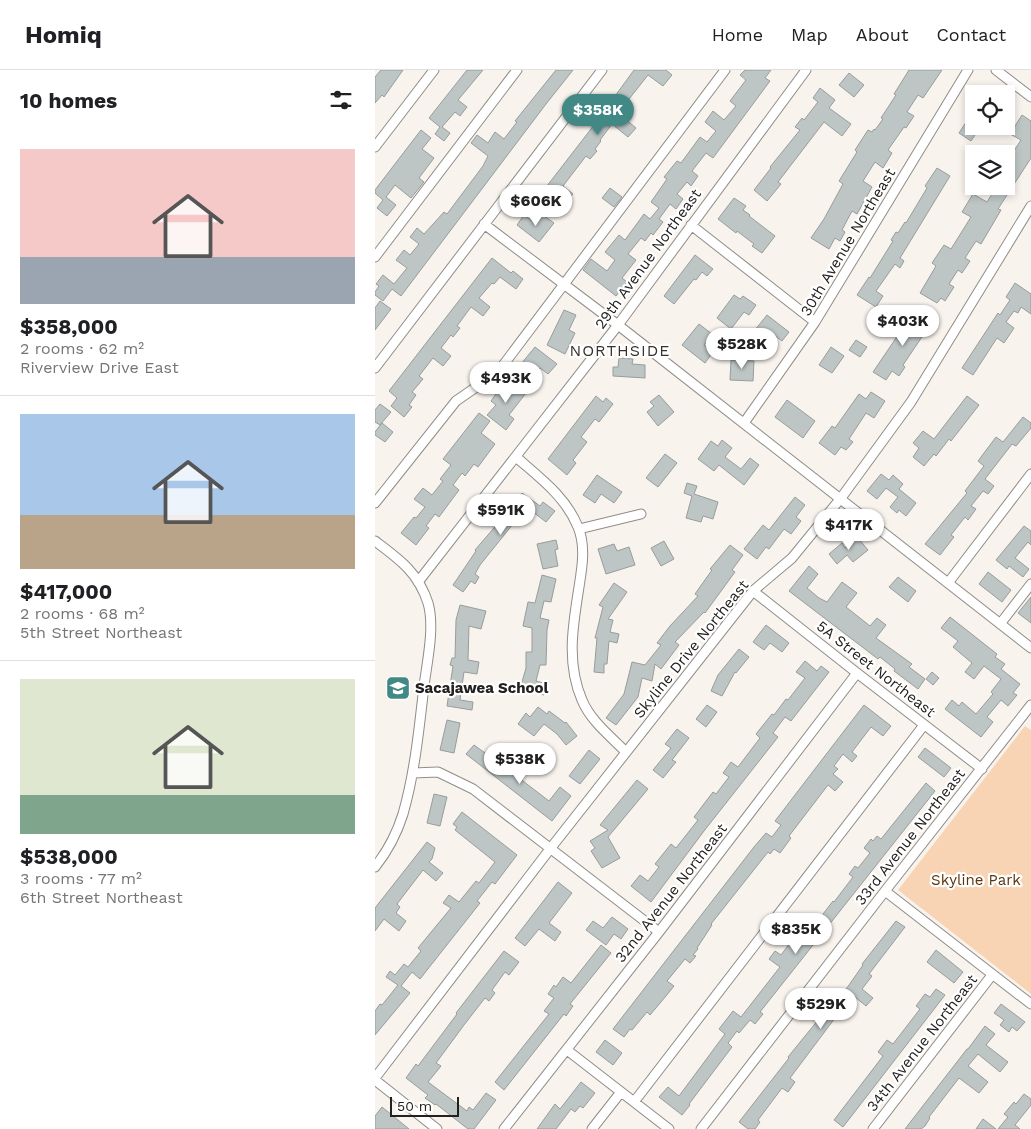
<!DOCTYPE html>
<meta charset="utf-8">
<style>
:root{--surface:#fff;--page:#f6f6f6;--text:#202124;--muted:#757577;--line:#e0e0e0;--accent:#428986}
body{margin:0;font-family:"Work Sans",sans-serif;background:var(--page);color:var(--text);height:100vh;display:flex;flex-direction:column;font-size:19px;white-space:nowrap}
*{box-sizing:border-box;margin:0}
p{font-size:16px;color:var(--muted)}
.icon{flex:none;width:28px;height:28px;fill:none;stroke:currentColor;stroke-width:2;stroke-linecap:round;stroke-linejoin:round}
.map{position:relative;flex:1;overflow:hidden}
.details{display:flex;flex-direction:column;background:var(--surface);width:375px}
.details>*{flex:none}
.controls{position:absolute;left:590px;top:15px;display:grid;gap:10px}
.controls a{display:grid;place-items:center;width:50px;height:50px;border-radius:0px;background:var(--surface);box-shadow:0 2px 8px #0003;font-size:25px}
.scale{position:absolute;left:15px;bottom:12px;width:69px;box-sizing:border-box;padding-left:5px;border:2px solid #23211f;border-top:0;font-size:14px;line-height:18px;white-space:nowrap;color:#23211f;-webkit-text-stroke:4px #fff;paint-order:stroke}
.price{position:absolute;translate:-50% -42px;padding:0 11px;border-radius:18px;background:#fff;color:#222;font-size:16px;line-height:32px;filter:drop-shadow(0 1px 2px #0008)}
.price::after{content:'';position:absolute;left:50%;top:30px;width:15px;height:11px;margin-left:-8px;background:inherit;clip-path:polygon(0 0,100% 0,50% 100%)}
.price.on{background:var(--accent);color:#fff}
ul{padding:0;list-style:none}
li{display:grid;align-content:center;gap:10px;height:265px;padding:0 20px}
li+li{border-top:1px solid var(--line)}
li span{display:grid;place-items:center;height:155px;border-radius:0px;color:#555}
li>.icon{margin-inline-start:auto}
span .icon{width:90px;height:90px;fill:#fffc;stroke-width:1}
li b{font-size:21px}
h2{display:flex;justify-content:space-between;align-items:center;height:60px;padding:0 20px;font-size:21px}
header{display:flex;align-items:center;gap:30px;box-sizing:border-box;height:70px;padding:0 25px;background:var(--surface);border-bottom:1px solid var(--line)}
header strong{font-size:24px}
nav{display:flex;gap:28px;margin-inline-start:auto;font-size:18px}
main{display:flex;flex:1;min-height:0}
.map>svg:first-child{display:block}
.green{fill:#f8d4b5}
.building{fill:#bec6c5;stroke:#969d9d}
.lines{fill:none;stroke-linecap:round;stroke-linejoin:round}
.minor-casing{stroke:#918c88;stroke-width:11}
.minor{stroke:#fff;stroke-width:9}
.labels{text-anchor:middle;stroke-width:4.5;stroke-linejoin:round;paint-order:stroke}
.street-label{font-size:15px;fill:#23211f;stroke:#fff}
.poi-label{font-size:15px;font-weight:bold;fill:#23211f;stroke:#fff;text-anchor:start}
.park-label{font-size:15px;fill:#5b350b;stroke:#fff}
.neighbourhood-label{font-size:16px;letter-spacing:1px;fill:#36322e;stroke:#fff}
</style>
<header>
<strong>Homiq</strong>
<nav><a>Home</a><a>Map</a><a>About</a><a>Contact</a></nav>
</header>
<main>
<section class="details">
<h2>10 homes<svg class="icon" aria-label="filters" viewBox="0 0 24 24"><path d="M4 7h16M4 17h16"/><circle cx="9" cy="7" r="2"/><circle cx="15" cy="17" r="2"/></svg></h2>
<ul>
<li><span style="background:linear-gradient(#f6c9c9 70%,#9aa5b1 0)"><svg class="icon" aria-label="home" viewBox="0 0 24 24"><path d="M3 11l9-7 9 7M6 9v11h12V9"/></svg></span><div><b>$358,000</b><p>2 rooms · 62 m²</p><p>Riverview Drive East</p></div></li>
<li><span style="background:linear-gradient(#a9c7e8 65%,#b9a48a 0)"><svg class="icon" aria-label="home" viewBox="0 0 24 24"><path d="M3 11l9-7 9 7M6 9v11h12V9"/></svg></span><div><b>$417,000</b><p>2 rooms · 68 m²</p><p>5th Street Northeast</p></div></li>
<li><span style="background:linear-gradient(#dfe7d0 75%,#7fa58c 0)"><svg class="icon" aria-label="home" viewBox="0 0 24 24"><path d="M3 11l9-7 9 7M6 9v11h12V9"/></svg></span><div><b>$538,000</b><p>3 rooms · 77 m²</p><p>6th Street Northeast</p></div></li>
</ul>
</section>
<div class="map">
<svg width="656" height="1059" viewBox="0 0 656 1059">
<rect width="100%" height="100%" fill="#f9f3ee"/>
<path class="green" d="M650,656L656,660V924L523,820Z"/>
<path class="building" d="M6,0H28L9,27L7,25L0,33V7Z
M92,0H108L83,30L92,37L85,46L80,42L67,57L75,63L69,71L60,64L65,57L54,48Z
M181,0H198L171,34L26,226L17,219L8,231L0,225V222L4,216L1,214L8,205L19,214L32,198L21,190L29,180L35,185L44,174L35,167L42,158L49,164L69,142L72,144L108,96L113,86L96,73L102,65L113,73L120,62L129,69L142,52L140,51Z
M259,0H291L297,5L288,16L273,5L243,43L261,58L253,67L237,54L225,70L226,71L220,79L222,81L215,89L211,86L188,116L198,124L189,134L180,127L168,142L158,134L216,59Z
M370,0H396L390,8L395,11L338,88L331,83L317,101L323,106L316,116L312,112L302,124L308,129L301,139L295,134L284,149L288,152L278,165L276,163L270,171L266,168L253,184L261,190L247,208L252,212L241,226L208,200L216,189L232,201L240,190L230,182L244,165L250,170L269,144L275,149L284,138L276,132L292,109L289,107L302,91L306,93L325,67L332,72L341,61L330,52L338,41L349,50L361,36L355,31L371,10L365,5Z
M534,0H567L548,28L543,25L532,42L539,46L531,58L529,57L513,80L517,83L508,98L500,92L488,111L497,117L482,144L477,141L467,160L470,162L465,171L460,168L454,179L436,168L449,149L468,114L464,111L482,82L480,80L493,60L497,62L499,59L500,60L508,49L506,48L521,25L519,24Z
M474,3L489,15L479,27L464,15Z
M445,18L460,30L454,38L476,54L467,66L449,52L403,112L406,114L392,131L379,120L396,98L395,97L425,60L420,57L427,48L429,50L443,32L438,28Z
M599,40V56H606L596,71L584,63Z
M647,45L656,51V88L623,139L626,140L606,174L601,171L590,188L595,191L587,203L583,200L574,214L579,217L570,231L566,228L562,233L545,223L561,196L557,193L569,175L576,179L596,147L587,142L598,124L612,132L622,116H631V93L646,70L635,64Z
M46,60L56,68L47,79L59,88L44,108L49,112L36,128L20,115L11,127L21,135L12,146L2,138L8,130L0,123V120Z
M562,98L575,106L525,188L529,191L525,198L520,194L501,221L508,226L501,237L482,225L494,207L495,208L518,171L516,170L521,162L523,163L530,152L531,153L552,118L550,116Z
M235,118L247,127L239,137L227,128Z
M359,128L371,136L368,140L375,145L374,146L400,166L387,183L377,176L379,174L362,161L361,163L343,149Z
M149,145L161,154L168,145L179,153L164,172L142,155Z
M320,185L338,199L332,206L327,202L321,210L319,209L299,234L289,226Z
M117,188L136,203L138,201L148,209L141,219L125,207L119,214L117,213L104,228L115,237L108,246L96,237L82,256L85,258L78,267L76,265L66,278L76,286L68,296L58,288L44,306L48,309L37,322L41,325L34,335L37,337L29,347L16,336L22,328L14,321Z
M640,213L656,224V244L646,237L643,243L639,241L631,252L639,258L629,273L622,268L598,305L587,298L623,243L625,245L635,230L631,227Z
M359,225L365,229L368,226L381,235L374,245L369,242L356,259L342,248Z
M5,231L16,239L0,260V238Z
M189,240L201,245L194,260L200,263L190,284L172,275Z
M544,243L557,252L528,295L530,297L524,306L517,301L511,310L498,302L534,249L539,252Z
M392,245L414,262L407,271L399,265L389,277L375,266Z
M324,254L337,264L329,275L338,282L330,293L307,275Z
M481,270L492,277L485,287L474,280Z
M160,277L182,294L173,304L165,298L159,305L146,294Z
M456,277L469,286L457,303L444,295Z
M244,288L258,289L257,294L270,295V308L238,306V297H243Z
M356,290L379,291L378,311L355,310Z
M136,308L143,314L142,316L151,323L134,345L139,349L131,360L112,345L121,335L116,331L126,317L128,319Z
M496,322L510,331L499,348L491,343L474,369L478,372L471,380L466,377L460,385L444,373L457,356L460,358L484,324L491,329Z
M284,325L299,342L283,356L272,342L279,336L275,332Z
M221,326L228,332L231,328L238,334L224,352L220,349L206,367L212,372L198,390L201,393L192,405L173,389Z
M592,326L604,335L576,371L574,369L561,386L559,384L549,396L538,387L544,378L538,373L548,361L559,369Z
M412,330L440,351L428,368L400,347Z
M5,334L16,342L5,355L0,352V340Z
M104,343L115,351L106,363L120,374L103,397L99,394L90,406L87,403L78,415L84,420L64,447L60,444L51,456L54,458L41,475L26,463L39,447L41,448L50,437L39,429L48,418L57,425L68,411L65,409L76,395L68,389Z
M648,347L656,353V358L641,376L637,374L610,409L619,416L613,424L608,421L596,436L601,439L593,450L590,447L576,465L579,467L565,485L550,474L592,423L590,421L609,396L603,391L621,367L628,372Z
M7,353L18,362L10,372L0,365V362Z
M347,370L357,378L350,387L366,399L375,388L384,395L369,415L344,395L339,401L323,389L336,371L343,376Z
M290,384L302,393L283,417L271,408Z
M506,404L514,410L518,405L528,414L524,419L541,433L531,446L524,440L522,443L515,437L523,427L511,418L502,429L492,421Z
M222,405L247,422L239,433L226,424L220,433L208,425Z
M312,413L322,416L319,424L343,432L338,449L328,446L326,452L311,448L317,426L309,423Z
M147,423L165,436L168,432L180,441L171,452L158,442L149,454L142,449L105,495L100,504L104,507L100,514L96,511L88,522L78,515L101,481L100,480L125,451Z
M420,427L430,435L421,447L426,451L416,464L409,459L394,479L391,477L382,489L369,479L388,455L394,460Z
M649,456L656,461V475L653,472L640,488L654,499L648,507L634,496L632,499L621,490Z
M483,468L493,480L478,492L472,485L462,494L454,484L467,473L470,478Z
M181,470L183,479L180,480L183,496L168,499L162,474Z
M289,471L299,489L286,496L276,478Z
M239,474L242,481L254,477L260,495L231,504L223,479Z
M355,475L368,485L357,500L360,502L330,543L329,542L300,572L304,575L286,599L280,594L277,611L267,608L263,627L241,655L231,648L249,624L257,592L270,595L286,575L282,573L295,556L323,526L320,524L337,500L335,499Z
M434,496L443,504L432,518L444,528L452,532L467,512L482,523L471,537L495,556L502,548L511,555L501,568L537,594L534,597L550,609L543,619L519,601L520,599L505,587L503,589L414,521Z
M613,502L636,520L627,532L604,514Z
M167,505L181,509L176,532L169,531L165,548L174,550L172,560L171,595H165L161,611L172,614L169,625L145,619L151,598V582H157V558L148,556L153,532L160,533Z
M523,507L541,521L533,532L514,517Z
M239,513L252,522L233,549L238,550L235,562L244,564L242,573L234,571L232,594H229V603L219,602L222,568H220L228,537L224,535Z
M656,527V553L643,543Z
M85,535L111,541L106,559L94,556L93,590L104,592L102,604L89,602L85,630L98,632L97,640L72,636L78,596L75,595L77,588H80L81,550Z
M575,547L622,584L620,587L630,594L626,599L645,614L638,623L642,625L633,636L626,630L612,647L618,652L606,667L570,639L577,630L584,636L587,632L601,644L618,624L616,622L626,609L609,596L599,609L590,602L597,593L578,577L583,571L566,558Z
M391,555L414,573L407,582L395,573L389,580L378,572Z
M364,579L374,587L361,603L360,602L347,626L336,621L343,605Z
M430,591L442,601L446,596L454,602L416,651L410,647L398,663L403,667L329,761L276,832L256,816L265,805L273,811L284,797L280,794L296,774L301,778L323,750L319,747L338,722L341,724L354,707L348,703L356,692L363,697L385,668L381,664L397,644L399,645L411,629L413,630L430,608L421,602Z
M557,602L564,608L558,615L551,609Z
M332,635L342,642L331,657L321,649Z
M489,635L516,656L508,666L496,657L477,682L482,686L477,692L468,684L459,696L463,699L458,704L468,712L460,721L453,715L414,766L416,768L405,783L399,779L395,784L393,782L336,854L337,855L322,878L323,879L318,885L321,886L315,893L310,889L292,911L299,916L291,926L275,945L272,942L257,960L255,959L249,967L238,959L379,777L391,763L397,767L406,755L400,751Z
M163,637L172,644L174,641L190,653L191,652L202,666L191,675L182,664L169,654L159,666L143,654L151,643L155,647Z
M72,650L85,653L79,683L65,680Z
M302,659L314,668L297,690L301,692L288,708L278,700L296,678L290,674Z
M99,675L110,683L113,679L120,685L118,688L174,731L185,717L196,726L177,751L91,684Z
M550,678L576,698L569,707L543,687Z
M214,680L225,689L205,714L194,706Z
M262,710L273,719L233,767L245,788L227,798L216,781L220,778L215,771L233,760L225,755Z
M551,713L560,721L385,942L388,944L380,954L375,950L364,963L362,961L353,973L357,977L314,1034L315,1035L307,1045L284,1027L293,1017L304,1026L350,964L344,959L358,941L366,947L405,897L394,889L400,881L406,885L415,873L422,878L458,831L459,832L478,807L474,804L480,796L483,798L495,783L489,778L496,769L498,771L502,766L506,769Z
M59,724L72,727L65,756L52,753Z
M87,742L142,785L120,814L117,812L102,831L105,833L45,909L37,902L26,916L35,923L0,965V941L5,934L7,935L23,915L11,907L15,901L20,905L29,894L33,897L46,881L43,878L76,838L68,833L74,825L84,832L101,811L104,813L120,792L80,760L82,757L78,754Z
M52,772L60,778L57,789L54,792L68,803L61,811L48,800L22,834L25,837L21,843L31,851L24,861L9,849L0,861V838Z
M183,812L197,823L174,853L186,862L180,871L164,859L150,876L140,868Z
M237,847L253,859L246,869L239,864L231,875L211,860L218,851L228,858Z
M521,851L530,857L494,904L497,906L487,919L498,928L491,936L480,927L462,949L460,948L415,1008L420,1012L413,1022L407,1018L383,1050L385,1052L380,1059H373L364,1052L414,988L413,987L430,966L449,943L451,945L474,915L488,895L487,894Z
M226,875L236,883L195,934L198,936L191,946L189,944L129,1020L120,1012L174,944L169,941L179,928L173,924L179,915L181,917L188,907L196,913Z
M561,880L588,902L579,913L552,892Z
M129,881L144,892L134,905L130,902L117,920L120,923L114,931L110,928L89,955L61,993L66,996L53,1012L92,1041L94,1037L98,1040L111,1023L121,1030L99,1059H93L61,1034L60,1035L50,1028L53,1025L31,1008L41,994L43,996L82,944L81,943Z
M561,919L570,925L468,1057L459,1050L508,986L503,982L512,970L518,974L545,939L541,936L550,924L555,927Z
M626,934L650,952L642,961L637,957L634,962L625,955L629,950L619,943Z
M610,956L620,964L611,975L633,992L625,1002L603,984L593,996L613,1012L604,1023L584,1008L554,1047L555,1048L550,1056L546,1059H530L592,979H593Z
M230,970L247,983L238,995L221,982Z
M206,1012L220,1023L208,1038L205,1036L200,1042L196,1039L181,1059H162L180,1034L185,1039Z
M649,1024L656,1029V1035L640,1055L645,1059H623L633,1047L629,1044L639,1032L641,1034Z
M7,1037L34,1059H0V1046Z
M608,1049L621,1059H601Z"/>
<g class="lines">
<defs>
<path id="minor" d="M621,0L656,27
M0,77L59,0
M109,154L243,255L656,578
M316,155L440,252
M0,187L142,0
M0,298L227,0
M369,353L440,252L593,0
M141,387C165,408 191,427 203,457C211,476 207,498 204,517C198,555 191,593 207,630C215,650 235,666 251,682
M0,433L81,331L123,302L350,0
M204,459L266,444
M0,471C24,489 43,502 53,533C60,557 52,592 49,616C44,659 40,702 28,744C22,763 12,782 0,797
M43,512L243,255L431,0
M573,513L656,404
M378,521L482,603L607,699
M625,554L656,514
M38,703L63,702L98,719L284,862
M510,821L656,934
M192,980L294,1059
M0,1008L175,779L378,521L417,488L466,428L536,332L656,136
M0,1010L62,1059
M259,1032L549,655
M129,1059L284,862L482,603
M217,1059L246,1022
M326,1059L510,821L656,635
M498,1059L617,905"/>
</defs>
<use href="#minor" class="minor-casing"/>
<use href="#minor" class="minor"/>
</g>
<defs>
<symbol id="school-square" viewBox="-11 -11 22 22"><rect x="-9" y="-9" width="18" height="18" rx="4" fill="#428986" stroke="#fff"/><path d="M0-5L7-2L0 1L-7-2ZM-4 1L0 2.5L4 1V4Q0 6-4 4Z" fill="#fff"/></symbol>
</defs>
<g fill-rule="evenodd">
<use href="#school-square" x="9" y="604" width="28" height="28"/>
</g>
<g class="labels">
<g class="street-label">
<text transform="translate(473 172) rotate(-59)" y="5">30th Avenue Northeast</text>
<text transform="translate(273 189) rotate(-54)" y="5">29th Avenue Northeast</text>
<text transform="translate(316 579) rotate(-51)" y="5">Skyline Drive Northeast</text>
<text transform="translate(501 599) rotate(38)" y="5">5A Street Northeast</text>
<text transform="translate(535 767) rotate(-52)" y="5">33rd Avenue Northeast</text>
<text transform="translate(296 823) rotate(-52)" y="5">32nd Avenue Northeast</text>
<text transform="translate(547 973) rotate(-52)" y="5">34th Avenue Northeast</text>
</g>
<g class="poi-label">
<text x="40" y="623">Sacajawea School</text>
</g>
<g class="park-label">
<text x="601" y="815">Skyline Park</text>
</g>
<g class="neighbourhood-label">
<text x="245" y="286">NORTHSIDE</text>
</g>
</g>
</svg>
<div class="controls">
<a><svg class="icon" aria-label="locate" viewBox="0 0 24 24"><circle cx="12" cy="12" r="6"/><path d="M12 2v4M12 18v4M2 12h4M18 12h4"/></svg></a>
<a><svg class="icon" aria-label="layers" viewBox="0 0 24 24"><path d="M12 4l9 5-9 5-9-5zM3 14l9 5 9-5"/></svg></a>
</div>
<div class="scale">50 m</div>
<b class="price on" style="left:223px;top:66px">$358K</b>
<b class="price" style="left:161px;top:157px">$606K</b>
<b class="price" style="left:528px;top:277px">$403K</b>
<b class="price" style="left:367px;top:300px">$528K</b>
<b class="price" style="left:131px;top:334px">$493K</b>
<b class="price" style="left:126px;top:466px">$591K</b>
<b class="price" style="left:474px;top:481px">$417K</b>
<b class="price" style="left:145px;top:715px">$538K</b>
<b class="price" style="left:421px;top:885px">$835K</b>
<b class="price" style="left:446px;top:960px">$529K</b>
</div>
</main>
